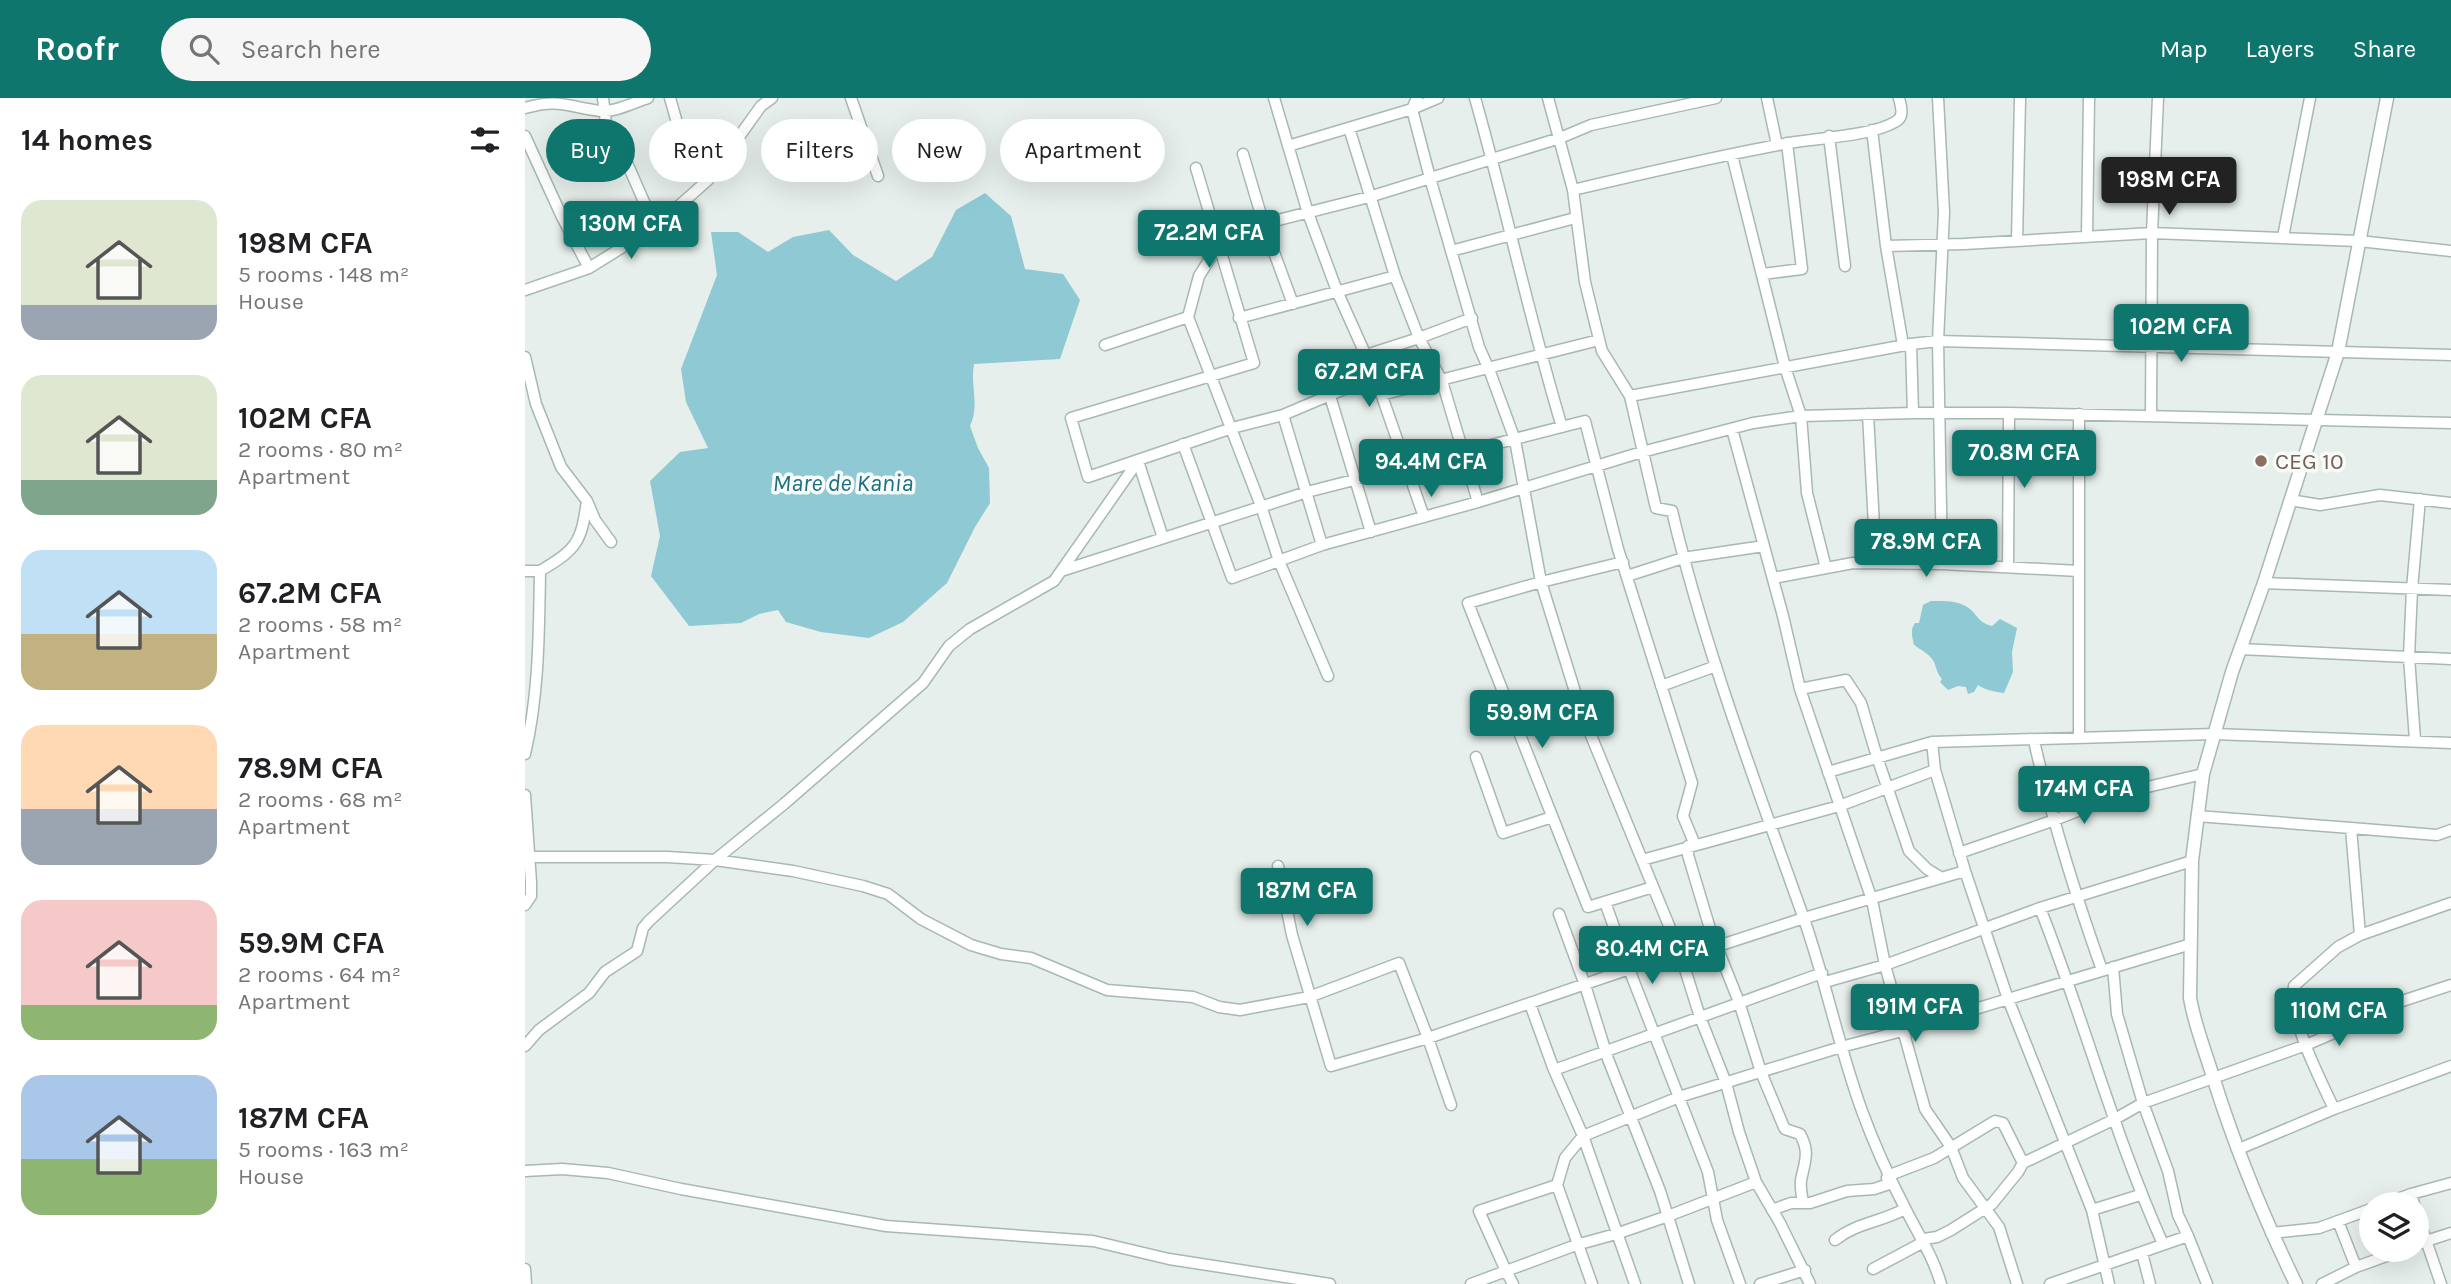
<!DOCTYPE html>
<meta charset="utf-8">
<style>
:root{--surface:#fff;--page:#f6f6f6;--text:#202124;--muted:#757577;--accent:#0f766e}
body{margin:0;font-family:Karla,sans-serif;background:var(--page);color:var(--text);height:100vh;display:flex;flex-direction:column;font-size:26px;white-space:nowrap}
*{box-sizing:border-box;margin:0}
p{font-size:23px;color:var(--muted)}
.icon{flex:none;width:38px;height:38px;fill:none;stroke:currentColor;stroke-width:2;stroke-linecap:round;stroke-linejoin:round}
.map{position:relative;flex:1;overflow:hidden}
.sheet{display:flex;flex-direction:column;background:var(--surface);width:525px}
.sheet>*{flex:none}
.top-card{position:absolute;left:21px;top:21px;width:665px;height:63px;display:flex;gap:14px}
.buttons{position:absolute;left:1834px;top:1094px;display:grid;gap:14px}
.buttons a{display:grid;place-items:center;width:70px;height:70px;border-radius:50%;background:var(--surface);box-shadow:0 7px 28px #0002;font-size:35px}
.price{position:absolute;translate:-50% -60px;padding:0 16px;border-radius:7px;background:var(--accent);color:#fff;font-size:23px;line-height:46px;filter:drop-shadow(0 2px 4px #0008)}
.price::after{content:'';position:absolute;left:50%;top:42px;width:21px;height:16px;margin-left:-10px;background:inherit;clip-path:polygon(0 0,100% 0,50% 100%)}
.price.active{background:#222;color:#fff}
ul{padding:0;list-style:none}
li{display:flex;align-items:center;gap:21px;height:175px;padding:0 21px}
li span{display:grid;place-items:center;flex:none;width:196px;height:140px;border-radius:21px;color:#555}
li>.icon{margin-inline-start:auto}
span .icon{width:84px;height:84px;fill:#fffc;stroke-width:1}
li b{font-size:30px}
h2{display:flex;justify-content:space-between;align-items:center;height:84px;padding:0 21px;font-size:30px}
.pill{padding:0 24px;border-radius:32px;background:var(--surface);box-shadow:0 7px 28px #0002;font-size:24px;line-height:63px}
.pill.active{background:var(--accent);color:#fff}
header{display:flex;align-items:center;gap:42px;box-sizing:border-box;height:98px;padding:0 35px;background:var(--accent);color:#fff}
header strong{font-size:33px}
nav{display:flex;gap:38px;margin-inline-start:auto;font-size:24px}
.search{width:490px;height:63px;background:var(--page);display:flex;align-items:center;gap:18px;box-sizing:border-box;padding:0 24px;border-radius:38px;color:var(--muted);font-size:26px}
main{display:flex;flex:1;min-height:0}
.map>svg:first-child{display:block}
.water{fill:#8ec9d4}
.lines{fill:none;stroke-linecap:round;stroke-linejoin:round}
.minor-casing{stroke:#a8b8b2;stroke-width:13}
.tertiary-casing{stroke:#a8b8b2;stroke-width:15}
.minor{stroke:#fff;stroke-width:10}
.tertiary{stroke:#fff;stroke-width:12}
.education-dot{fill:#8d6e63;stroke:#f7fbf9;stroke-width:2.5}
.labels{text-anchor:middle;stroke-width:7;stroke-linejoin:round;paint-order:stroke}
.education-label{font-size:23px;fill:#785e54;stroke:#f7fbf9;text-anchor:start}
.water-label{font-size:24px;font-style:italic;fill:#1c6f80;stroke:#f7fbf9}
</style>
<header>
<strong>Roofr</strong>
<div class="search"><svg class="icon" aria-label="search" viewBox="0 0 24 24"><circle cx="10" cy="10" r="6"/><path d="M15 15l6 6"/></svg>Search here</div>
<nav><a>Map</a><a>Layers</a><a>Share</a></nav>
</header>
<main>
<section class="sheet">
<h2>14 homes<svg class="icon" aria-label="filters" viewBox="0 0 24 24"><path d="M4 7h16M4 17h16"/><circle cx="9" cy="7" r="2"/><circle cx="15" cy="17" r="2"/></svg></h2>
<ul>
<li><span style="background:linear-gradient(#dfe7d0 75%,#9aa5b1 0)"><svg class="icon" aria-label="home" viewBox="0 0 24 24"><path d="M3 11l9-7 9 7M6 9v11h12V9"/></svg></span><div><b>198M CFA</b><p>5 rooms · 148 m²</p><p>House</p></div></li>
<li><span style="background:linear-gradient(#dfe7d0 75%,#7fa58c 0)"><svg class="icon" aria-label="home" viewBox="0 0 24 24"><path d="M3 11l9-7 9 7M6 9v11h12V9"/></svg></span><div><b>102M CFA</b><p>2 rooms · 80 m²</p><p>Apartment</p></div></li>
<li><span style="background:linear-gradient(#bfe0f5 60%,#c2b280 0)"><svg class="icon" aria-label="home" viewBox="0 0 24 24"><path d="M3 11l9-7 9 7M6 9v11h12V9"/></svg></span><div><b>67.2M CFA</b><p>2 rooms · 58 m²</p><p>Apartment</p></div></li>
<li><span style="background:linear-gradient(#ffd9b3 60%,#9aa5b1 0)"><svg class="icon" aria-label="home" viewBox="0 0 24 24"><path d="M3 11l9-7 9 7M6 9v11h12V9"/></svg></span><div><b>78.9M CFA</b><p>2 rooms · 68 m²</p><p>Apartment</p></div></li>
<li><span style="background:linear-gradient(#f6c9c9 75%,#8fb573 0)"><svg class="icon" aria-label="home" viewBox="0 0 24 24"><path d="M3 11l9-7 9 7M6 9v11h12V9"/></svg></span><div><b>59.9M CFA</b><p>2 rooms · 64 m²</p><p>Apartment</p></div></li>
<li><span style="background:linear-gradient(#a9c7e8 60%,#8fb573 0)"><svg class="icon" aria-label="home" viewBox="0 0 24 24"><path d="M3 11l9-7 9 7M6 9v11h12V9"/></svg></span><div><b>187M CFA</b><p>5 rooms · 163 m²</p><p>House</p></div></li>
</ul>
</section>
<div class="map">
<svg width="1926" height="1186" viewBox="0 0 1926 1186">
<rect width="100%" height="100%" fill="#e6efeb"/>
<path class="water" d="M460,95L486,118L500,171L538,176L555,202L535,261L449,266C445,289 455,307 445,328L453,350L464,370L465,405L450,429L422,485L378,524L344,540L296,534L261,524L253,512L234,516L216,525L164,528L126,478L135,438L125,383L155,354L183,350L161,304L156,271L192,177L186,134H213L243,154L268,139L304,132L328,157L371,183L407,159L431,112Z
M1406,503C1419,503 1434,502 1445,511C1454,519 1453,524 1467,528L1475,521L1492,530L1487,554L1488,574L1479,595C1470,594 1460,592 1453,587L1449,594L1443,596L1441,589L1433,588L1423,592L1415,584L1417,581C1412,576 1412,571 1409,564C1405,556 1396,552 1389,547C1387,538 1385,532 1390,525H1394L1398,507Z"/>
<g class="lines">
<defs>
<path id="minor" d="M78,0L82,34L99,58L130,129
M326,0L353,78
M749,0L783,115L812,193L850,278L899,419
M892,0L887,11L905,80L954,249L965,274L990,342L1016,484L1056,613L1154,852L1175,919L1201,985L1214,1034L1231,1084L1255,1125L1285,1186
M950,0C981,109 1004,220 1037,329
M1023,0L1048,92L1060,184L1072,233L1077,253L1105,298L1131,410L1147,413C1180,552 1231,686 1279,821C1301,884 1314,950 1337,1013C1349,1046 1364,1079 1380,1110C1393,1136 1408,1158 1416,1186
M1242,0L1252,47
M1413,0L1419,114L1413,243L1417,466
M0,10C35,0 42,9 75,13C89,15 110,4 123,0
M824,30L870,178L894,240L917,283L953,404
M1347,32L1361,148L1378,247
M0,38L37,119L64,170L0,192
M1304,38L1320,168
M763,48L887,11L913,0
M718,56L739,127L768,206
M1207,57L1260,269L1276,318L1282,395L1301,470
M671,70L729,265L546,320L563,379L707,330L758,317L850,278
M183,82L236,8L247,0
M1048,92C1120,75 1192,58 1264,45C1293,40 1346,38 1370,24C1380,19 1376,9 1374,0
M690,138L844,99L1035,40L1066,27L1191,0
M1562,138L1564,0
M1758,139L1785,0
M1492,143L1495,0
M1361,148L1439,146L1627,135L1834,143L1926,153
M926,153L1050,120
M64,170L130,129L183,82L162,60L145,0
M1238,176L1277,171L1262,45
M663,219L736,408L754,463L803,578
M714,220L870,178
M1386,246L1388,315
M580,247L663,219L674,178L693,148
M841,257L894,240L947,220
M0,259L11,306L36,369L62,403L70,422L86,444
M856,297L1074,242
M805,298L846,434
M1105,298L1386,246L1413,243L1926,257
M1343,316L1351,465
M1554,316V640
M758,317L797,447
M1626,318L1627,135L1633,0
M1207,331L1258,518L1275,591L1347,802L1360,867L1400,1011L1426,1049L1438,1080L1474,1129L1492,1186
M658,346L707,480L797,447L953,404L1117,354L1228,325L1276,318L1388,315H1484L1926,325
M613,363L638,440
M1765,402L1795,407L1855,397L1926,405
M1098,464L1016,484L943,505L1063,809L1128,789
M1483,469L1484,315
M0,473H15
M536,473L782,394L1060,323L1093,451L1167,685L1158,718L1170,747
M1102,478L1158,460L1239,448
M1248,480L1328,465L1417,466L1554,473
M1739,485L1926,492
M1715,551L1926,561
M1136,588L1191,568
M1275,591L1321,582L1336,605L1352,659L1384,753L1402,771L1415,779
M1890,642L1884,559L1887,491L1895,401
M1509,643C1527,721 1550,796 1577,872
M1407,644L1410,672L1440,773L1483,901L1567,1112L1584,1186
M0,656C14,596 14,534 15,473C52,451 56,445 62,403
M951,659L978,735L1027,719
M1303,674L1407,644L1689,636L1926,645
M0,697L6,784V798L0,807
M1672,718L1826,730L1835,837L1813,849L1769,888C1766,927 1793,976 1809,1011L1714,1051
M1826,730L1912,737L1926,732
M1163,748V757L1186,834L1214,904L1236,974L1258,1027L1260,1031L1275,1036C1285,1054 1280,1063 1276,1082C1275,1089 1277,1098 1278,1105
M1434,755L1527,723L1601,694L1678,676
M0,759H143L190,762L268,773L338,788L363,796L396,821L446,847L476,856L506,860L582,892L668,899L694,909L715,912L784,899L874,865L903,940L926,1007
M1117,762L1314,708L1410,672
M753,768L767,837L806,968L903,940L1104,871L1080,804
M1515,810C1559,921 1589,1037 1638,1146
M1034,816L1060,887L1083,961L1135,1093L1164,1186
M1835,837L1926,805
M1154,852L1104,871L1183,1074L1192,1122L1215,1186
M1156,860L1279,820L1440,773
M1300,884L1360,867L1515,810L1667,763
M1005,906L1029,972L1058,1038L1110,1186
M0,948L14,932L64,895L80,874L112,853L118,830L124,823L190,762L259,706L398,585L424,548L445,531L529,483L613,363
M1029,972L1297,875
M1809,1011L1926,968
M0,1073L37,1071L83,1075L156,1091L361,1128L568,1143L644,1161L805,1186
M1032,1087L1067,1186
M1886,1096L1926,1085
M1859,1106L1886,1096L1889,1106
M1247,1112L1266,1105H1285L1322,1093L1349,1091L1364,1086L1362,1080L1365,1077L1409,1060L1470,1023L1478,1025L1498,1065
M1567,1112L1615,1097
M1892,1116L1916,1186
M1813,1123L1831,1169
M1746,1135L1794,1130L1846,1111
M1663,1138L1682,1186
M1310,1142C1331,1125 1356,1124 1380,1111
M1892,1146L1926,1135
M1617,1155L1625,1186
M0,1171L1,1186
M1348,1171L1393,1147L1399,1141L1412,1139L1426,1132L1467,1106L1493,1074L1498,1065L1590,1021L1618,1005L1781,947L1830,926L1859,909L1926,887
M946,1186L981,1173L954,1113L1032,1087L1040,1060L1058,1038L1154,999L1316,949L1377,933L1666,846
M988,1186L981,1173L1051,1147L1091,1136L1143,1118L1231,1084
M1235,1186L1280,1172
M1525,1186L1663,1138L1653,1117L1643,1073L1618,1005L1592,916L1588,869
M1797,1186L1831,1169L1878,1152"/>
<path id="tertiary" d="M1771,1186C1739,1120 1711,1052 1689,982C1681,955 1670,929 1665,900L1667,763L1678,676L1707,574L1739,485L1813,254L1862,0"/>
</defs>
<use href="#minor" class="minor-casing"/>
<use href="#tertiary" class="tertiary-casing"/>
<use href="#minor" class="minor"/>
<use href="#tertiary" class="tertiary"/>
</g>
<circle class="education-dot" cx="1736" cy="363" r="7"/>
<g class="labels">
<g class="education-label">
<text x="1750" y="371">CEG 10</text>
</g>
<g class="water-label">
<text x="318" y="393">Mare de Kania</text>
</g>
</g>
</svg>
<div class="buttons">
<a><svg class="icon" aria-label="layers" viewBox="0 0 24 24"><path d="M12 4l9 5-9 5-9-5zM3 14l9 5 9-5"/></svg></a>
</div>
<b class="price active" style="left:1644px;top:119px">198M CFA</b>
<b class="price" style="left:106px;top:163px">130M CFA</b>
<b class="price" style="left:684px;top:172px">72.2M CFA</b>
<b class="price" style="left:1656px;top:266px">102M CFA</b>
<b class="price" style="left:844px;top:311px">67.2M CFA</b>
<b class="price" style="left:1499px;top:392px">70.8M CFA</b>
<b class="price" style="left:906px;top:401px">94.4M CFA</b>
<b class="price" style="left:1401px;top:481px">78.9M CFA</b>
<b class="price" style="left:1017px;top:652px">59.9M CFA</b>
<b class="price" style="left:1559px;top:728px">174M CFA</b>
<b class="price" style="left:782px;top:830px">187M CFA</b>
<b class="price" style="left:1127px;top:888px">80.4M CFA</b>
<b class="price" style="left:1390px;top:946px">191M CFA</b>
<b class="price" style="left:1814px;top:950px">110M CFA</b>
<div class="top-card">
<a class="pill active">Buy</a>
<a class="pill">Rent</a>
<a class="pill">Filters</a>
<a class="pill">New</a>
<a class="pill">Apartment</a>
</div>
</div>
</main>
